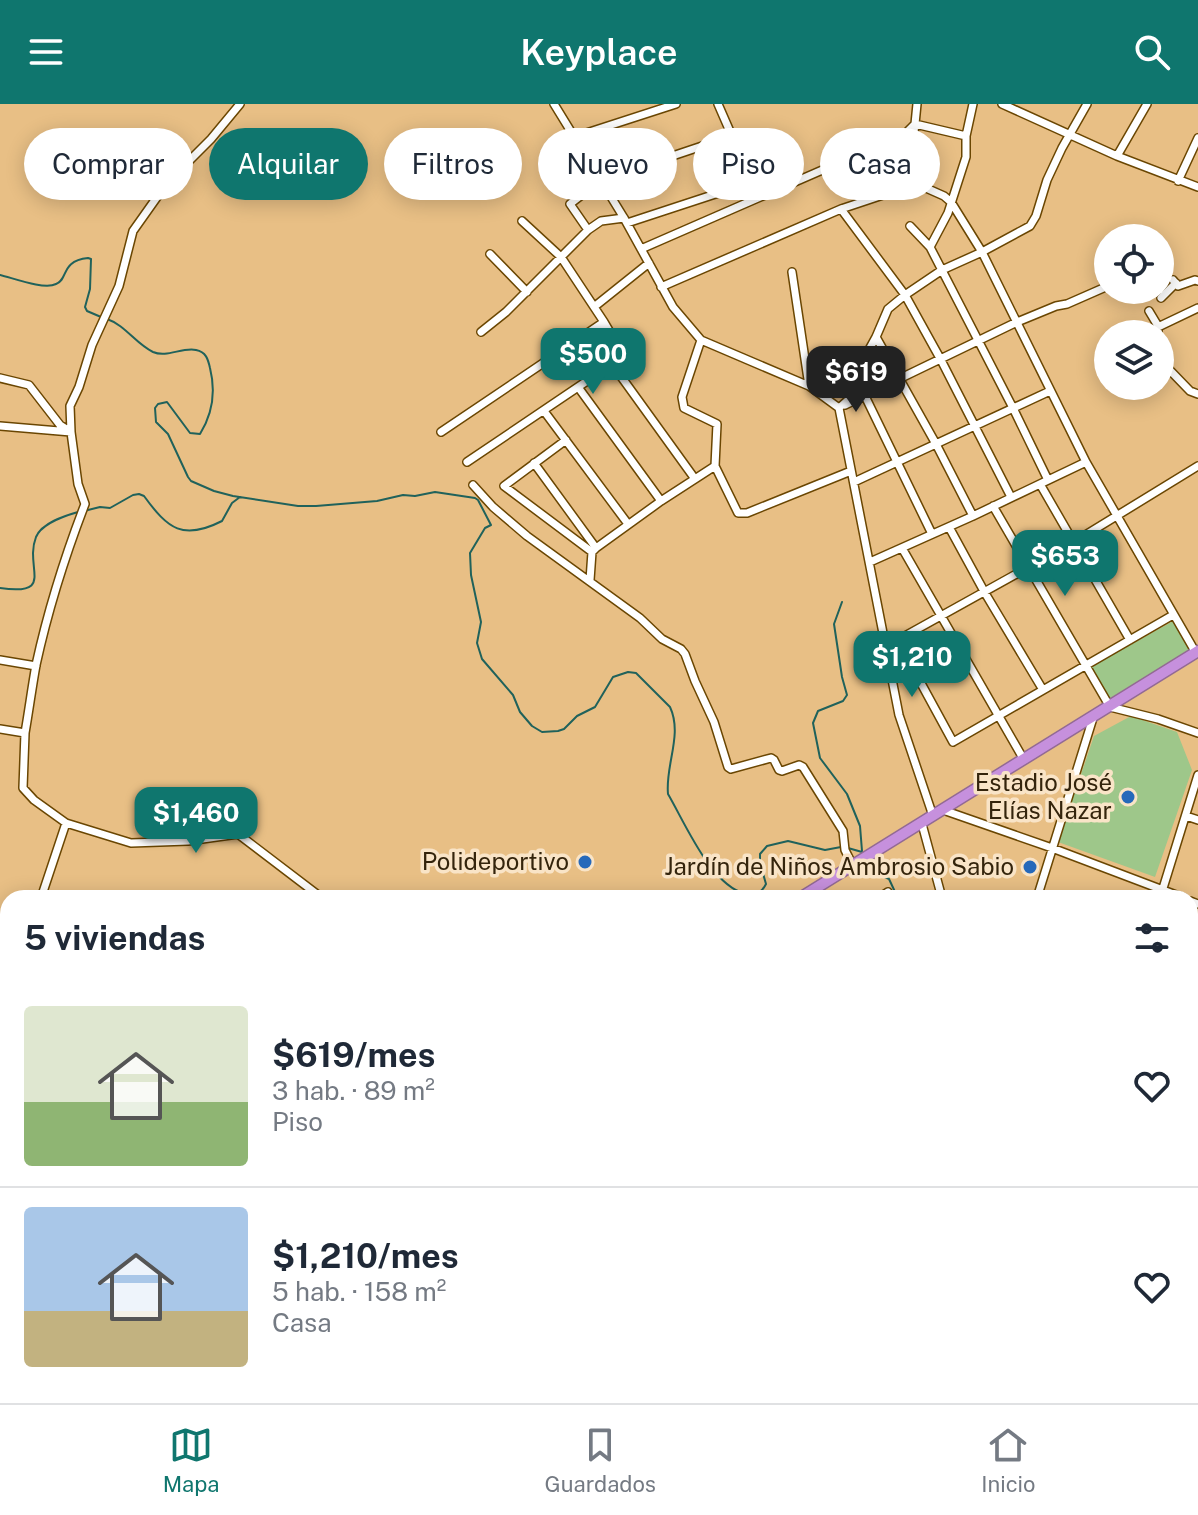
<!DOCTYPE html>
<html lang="es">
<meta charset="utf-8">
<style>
:root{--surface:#fff;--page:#f2f2f3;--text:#1f2937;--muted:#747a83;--line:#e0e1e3;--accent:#0f766e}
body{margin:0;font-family:"Public Sans",sans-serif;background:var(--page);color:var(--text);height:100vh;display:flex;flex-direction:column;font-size:30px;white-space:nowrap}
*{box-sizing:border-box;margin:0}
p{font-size:26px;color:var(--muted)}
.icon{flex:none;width:44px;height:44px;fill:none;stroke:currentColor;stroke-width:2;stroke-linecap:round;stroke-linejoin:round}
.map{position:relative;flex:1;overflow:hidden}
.side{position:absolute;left:0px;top:786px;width:1198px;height:514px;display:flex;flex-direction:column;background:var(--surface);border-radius:24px 24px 0 0;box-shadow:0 4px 20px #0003}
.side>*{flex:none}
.top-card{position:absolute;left:24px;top:24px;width:1150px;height:72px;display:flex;gap:16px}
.buttons{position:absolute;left:1094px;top:120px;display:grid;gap:16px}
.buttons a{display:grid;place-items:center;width:80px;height:80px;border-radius:50%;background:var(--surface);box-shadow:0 4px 20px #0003;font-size:40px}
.price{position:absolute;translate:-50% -68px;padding:0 18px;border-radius:16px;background:var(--accent);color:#fff;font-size:26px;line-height:52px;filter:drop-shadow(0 2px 4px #0008)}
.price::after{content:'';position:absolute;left:50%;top:48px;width:24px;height:18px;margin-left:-12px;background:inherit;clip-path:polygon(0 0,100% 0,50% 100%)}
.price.active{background:#222;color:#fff}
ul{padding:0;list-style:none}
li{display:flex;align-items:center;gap:24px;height:200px;padding:0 24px}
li+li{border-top:2px solid var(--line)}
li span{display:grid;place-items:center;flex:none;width:224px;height:160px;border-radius:8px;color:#555}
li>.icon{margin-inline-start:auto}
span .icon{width:96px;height:96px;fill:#fffc;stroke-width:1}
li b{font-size:34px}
h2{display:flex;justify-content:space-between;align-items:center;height:96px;padding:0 24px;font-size:34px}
.pill{padding:0 28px;border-radius:36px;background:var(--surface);box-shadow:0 4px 20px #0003;font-size:28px;line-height:72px}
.pill.active{background:var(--accent);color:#fff}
header{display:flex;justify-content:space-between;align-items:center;height:104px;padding:0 24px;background:var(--accent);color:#fff;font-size:36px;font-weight:600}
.dock{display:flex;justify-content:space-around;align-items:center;height:112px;border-top:2px solid var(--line);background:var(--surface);font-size:22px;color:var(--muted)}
.dock a{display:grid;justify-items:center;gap:4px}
.dock .active{color:var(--accent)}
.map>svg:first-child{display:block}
.green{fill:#9ec78a}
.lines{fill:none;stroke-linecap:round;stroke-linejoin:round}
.stream{stroke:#20625b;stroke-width:2}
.minor-casing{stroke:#6a4602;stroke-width:10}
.highway-casing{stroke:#936a94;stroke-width:13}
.minor{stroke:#fff;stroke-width:7}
.highway{stroke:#c690dd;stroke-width:10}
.poi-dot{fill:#2669ba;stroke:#f9e4c7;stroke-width:3}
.labels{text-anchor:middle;stroke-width:7;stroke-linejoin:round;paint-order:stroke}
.poi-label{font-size:24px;fill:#34240c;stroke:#f9e4c7;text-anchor:end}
</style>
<header><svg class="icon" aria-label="menu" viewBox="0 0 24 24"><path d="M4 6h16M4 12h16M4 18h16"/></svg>Keyplace<svg class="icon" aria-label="search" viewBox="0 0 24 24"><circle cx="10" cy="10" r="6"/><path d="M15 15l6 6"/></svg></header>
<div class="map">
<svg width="1198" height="1299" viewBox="0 0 1198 1299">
<rect width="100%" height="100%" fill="#e8bf85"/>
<path class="green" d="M1173,517L1190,546L1109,595L1091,563Z
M1131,612L1177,628L1192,666L1155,773L1058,738L1094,632Z"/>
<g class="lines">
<path class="stream" d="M0,171C13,174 44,186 56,180C69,175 60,157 88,154L91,155L90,185L85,203L87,207L101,213
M107,215C125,221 136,240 153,248C167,254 182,243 196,246C206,248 208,255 210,264C216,288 213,309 200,330L190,329L167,298L158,300L155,304L156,318L168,330L188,373L191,377L214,387L233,392L298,402H316L377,397L403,391L415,392L435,388L475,394L478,396L491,421L485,424L470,449L471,471L481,518L477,539L482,555L513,591L520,608L532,622L542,628L558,627L564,625L577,612L595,603L613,573L628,568L636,569L670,603C683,631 665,661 668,690C685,719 711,782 746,790C756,793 762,788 766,780L760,759V750L767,742L788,737L825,746L841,743
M84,407L100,403L110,404L133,391L139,390L144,392C168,425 183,437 222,417L232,399L240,393
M0,484C56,492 24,464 36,433C42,419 64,412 78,408
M842,498L834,520L842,573L847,591L843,597L818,607L813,619L820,654L847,690L860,722L862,747
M848,744L862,748
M868,755L880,771L889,775L896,790V794
M1190,843L1198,828
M737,1299L742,1292"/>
<defs>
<path id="minor" d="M554,0L624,114L673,203L701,236L809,282L839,304L899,611L933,712
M917,0L915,20L966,32
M973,0L966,32V53L948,109L930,143L1013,304L1048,376
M1002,0L1117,52L1198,83
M574,33L676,0
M1117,52L1147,0
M1178,77L1198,34
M841,105L905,191L941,256L1011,393
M627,119L752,78L718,0
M910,122L930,143
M588,126L570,100L601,76L732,32
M641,145L905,30L915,20L907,80
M490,150L527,188
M1160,159H1162
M792,168L809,282
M1173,176L1178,182L1195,176L1198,177
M661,183L841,105L904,84L907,80L926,84L944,92L951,98L982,148L1086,358L1196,549
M1161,194L1176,179
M594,203L649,159
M1149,207L1158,222V230
M1158,223L1198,204
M481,228L506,208L588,126L601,117L624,114
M876,233L936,340L973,412
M701,236L682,293L684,304L717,320L715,362L738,409H747L851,367
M1160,256L1190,287L1198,290
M612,260L695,375
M0,274L29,281L60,321L71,328L78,380L85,400C65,452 48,506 36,561C32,583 29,606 25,629
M578,283L661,397
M865,292L932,430
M845,301L1017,218L1056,202L1067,200L1108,182
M839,304L848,296L860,262L876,233L888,205L905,191L942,166L982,148L1030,122L1036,112L1047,76L1062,44L1087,0
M544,307L628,420
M0,322L71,328L70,302L79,283L92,241L119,182L133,127L167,79L211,35L240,0
M441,328L604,218
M566,336L504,382L592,448
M467,358L624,252L604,218L561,153L522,117
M534,359L596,444
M854,378L1050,287
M1040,380L1130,536
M473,381L493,403L527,432L640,514L662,535L681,545L685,550L695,577L714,618L728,663L731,665L771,654L774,656L779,666L782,667L799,661L803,663L843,727L845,746L853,762
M993,402L1110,603L1158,615L1198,629
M949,423L985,489L1043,586
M902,444L1024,656
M870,458L973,412L1086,358
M590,476L592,448L596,444L661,397L715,362
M898,537L953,638L1173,511
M885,543L1074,438L1198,362
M0,556L36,562
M0,625L25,629L23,684L34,696L66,719L41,794
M943,706L1052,744L1184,794
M1186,712L1198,716
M66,719L131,739L188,737L238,730L322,794
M922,720L942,794
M879,794L888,788
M1037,794L1093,614
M1160,794L1198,671
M1190,797L1198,800
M0,872L8,860
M1190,902L1198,904
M1190,1001L1198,1004
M0,1052L8,1064
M1190,1103L1198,1077
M1190,1108L1198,1111
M1190,1193L1198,1196
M0,1236L8,1238
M280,1292L322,1299
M532,1292L542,1296
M836,1292L855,1299
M1015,1292L1035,1299
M1181,1292L1198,1298
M230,1299L232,1292
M359,1299L361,1292
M478,1299L480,1292
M912,1299L914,1292
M1129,1299L1131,1292"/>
<path id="highway" d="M800,794L1198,547
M0,1297L8,1292"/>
</defs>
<use href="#minor" class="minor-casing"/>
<use href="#highway" class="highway-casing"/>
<use href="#minor" class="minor"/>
<use href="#highway" class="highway"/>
</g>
<g class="poi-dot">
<circle cx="1128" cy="693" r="8"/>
<circle cx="585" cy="758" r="8"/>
<circle cx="1030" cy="763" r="8"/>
</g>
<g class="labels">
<g class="poi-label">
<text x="1112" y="687">Estadio José<tspan x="1112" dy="28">Elías Nazar</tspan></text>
<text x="569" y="766">Polideportivo</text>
<text x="1014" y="771">Jardín de Niños Ambrosio Sabio</text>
</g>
</g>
</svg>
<div class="buttons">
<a><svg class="icon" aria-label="locate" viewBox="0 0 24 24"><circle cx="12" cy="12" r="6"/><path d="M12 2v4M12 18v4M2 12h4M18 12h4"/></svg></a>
<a><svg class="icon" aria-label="layers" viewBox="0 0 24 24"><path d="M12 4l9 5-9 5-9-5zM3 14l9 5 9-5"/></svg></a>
</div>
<b class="price" style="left:593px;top:292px">$500</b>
<b class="price active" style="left:856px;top:310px">$619</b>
<b class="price" style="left:1065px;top:494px">$653</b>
<b class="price" style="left:912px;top:595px">$1,210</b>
<b class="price" style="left:196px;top:751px">$1,460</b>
<div class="top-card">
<a class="pill">Comprar</a>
<a class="pill active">Alquilar</a>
<a class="pill">Filtros</a>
<a class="pill">Nuevo</a>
<a class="pill">Piso</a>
<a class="pill">Casa</a>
</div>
<section class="side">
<h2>5 viviendas<svg class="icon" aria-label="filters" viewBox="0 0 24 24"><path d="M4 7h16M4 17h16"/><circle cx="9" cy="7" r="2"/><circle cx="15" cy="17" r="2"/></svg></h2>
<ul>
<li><span style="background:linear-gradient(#dfe7d0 60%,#8fb573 0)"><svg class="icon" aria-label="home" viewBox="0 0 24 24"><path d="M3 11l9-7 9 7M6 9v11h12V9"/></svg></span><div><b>$619/mes</b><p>3 hab. · 89 m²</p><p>Piso</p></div><svg class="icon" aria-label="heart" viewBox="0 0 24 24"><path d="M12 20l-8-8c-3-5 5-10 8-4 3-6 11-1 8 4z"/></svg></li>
<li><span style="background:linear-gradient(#a9c7e8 65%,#c2b280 0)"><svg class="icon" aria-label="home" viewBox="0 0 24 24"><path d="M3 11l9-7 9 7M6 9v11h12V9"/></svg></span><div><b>$1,210/mes</b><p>5 hab. · 158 m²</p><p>Casa</p></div><svg class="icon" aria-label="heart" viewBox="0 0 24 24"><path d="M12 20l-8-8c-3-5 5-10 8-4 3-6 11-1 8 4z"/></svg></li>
</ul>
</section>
</div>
<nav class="dock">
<a class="active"><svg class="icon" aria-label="map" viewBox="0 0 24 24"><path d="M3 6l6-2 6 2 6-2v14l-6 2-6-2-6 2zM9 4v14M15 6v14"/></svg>Mapa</a>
<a><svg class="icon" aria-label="saved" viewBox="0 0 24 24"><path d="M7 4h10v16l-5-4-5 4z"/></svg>Guardados</a>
<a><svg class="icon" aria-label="home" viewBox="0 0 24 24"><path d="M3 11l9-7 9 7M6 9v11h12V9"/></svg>Inicio</a>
</nav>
